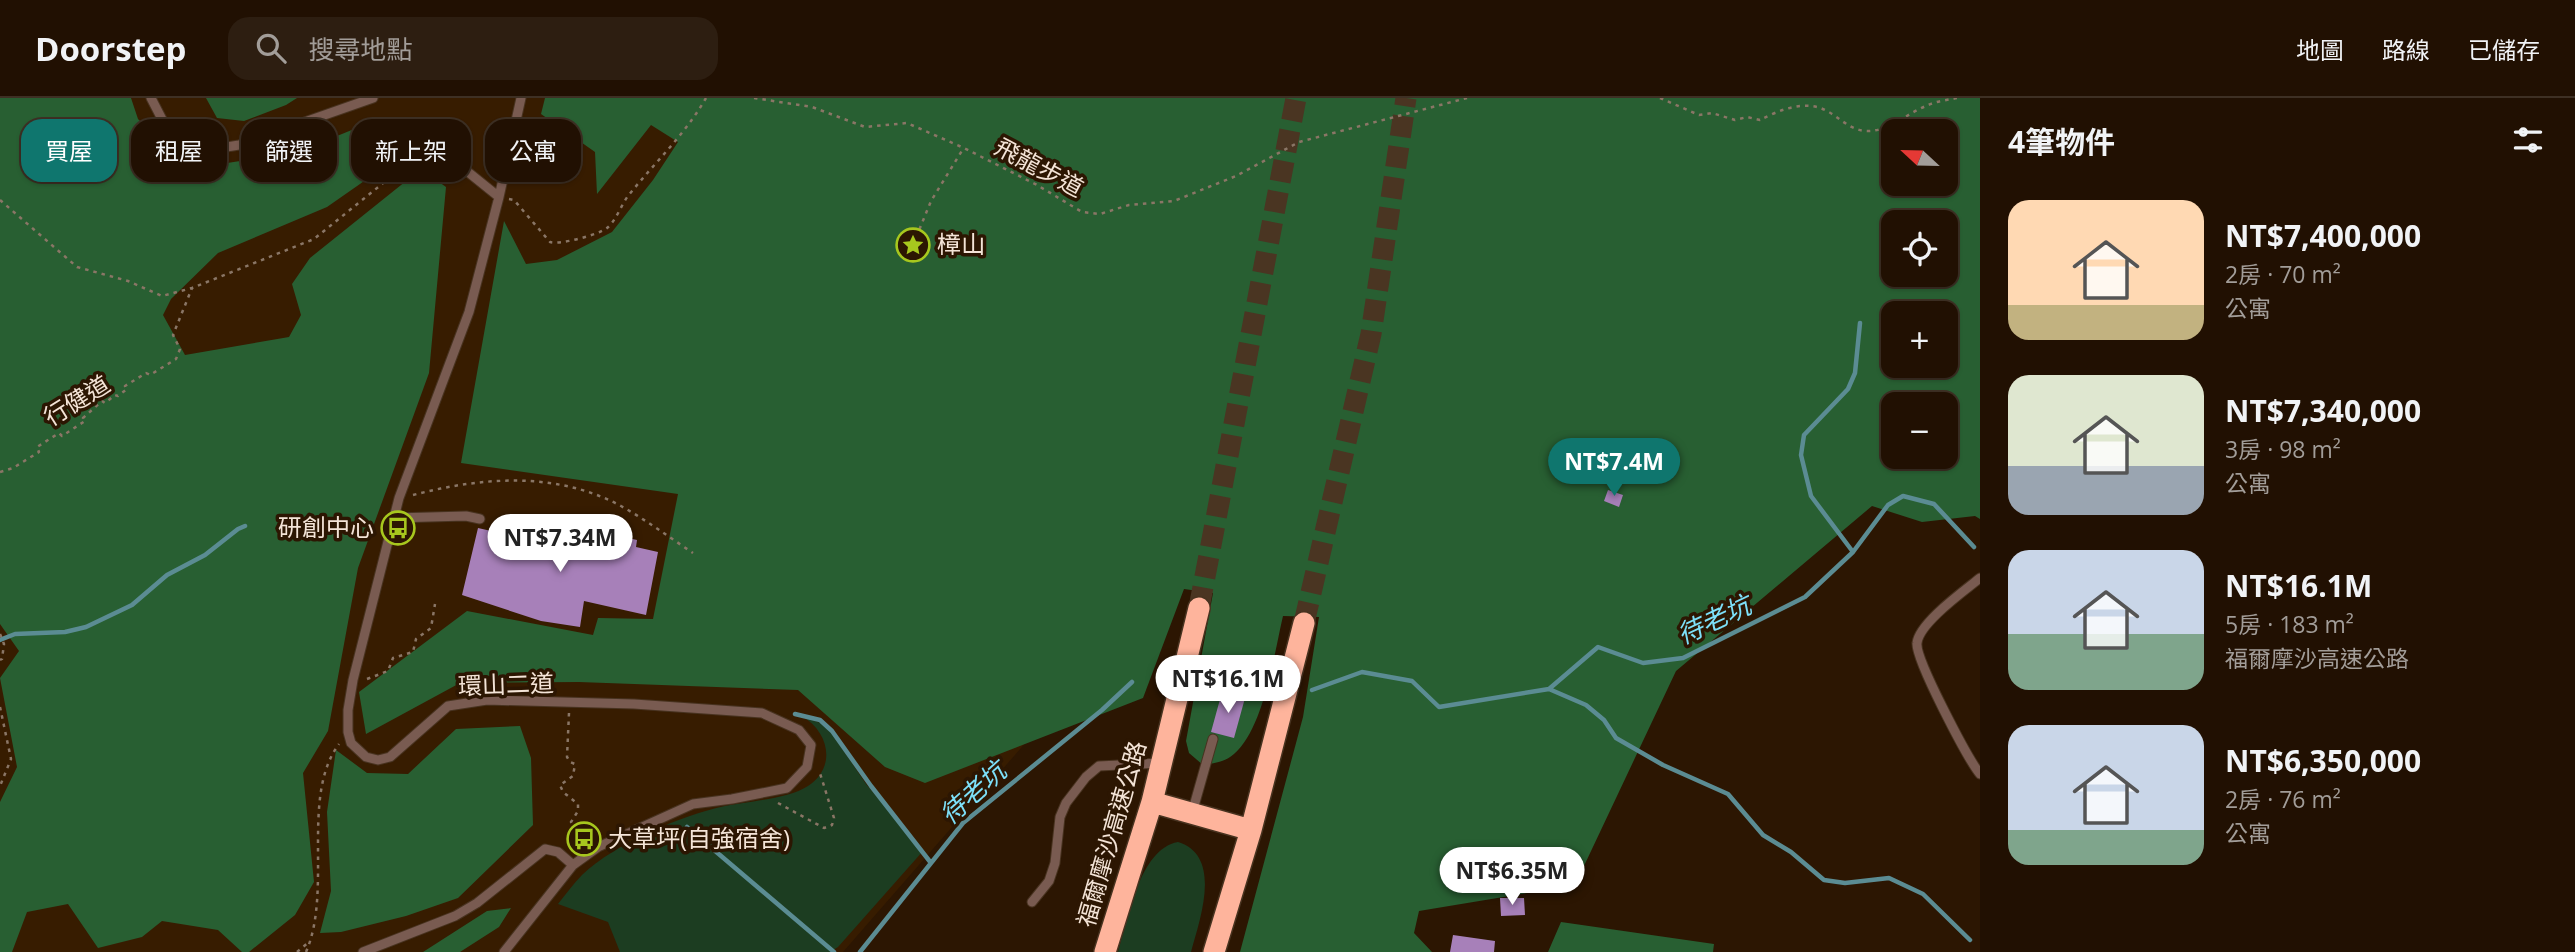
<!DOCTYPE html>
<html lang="zh-TW">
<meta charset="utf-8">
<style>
:root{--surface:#211002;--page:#2d1e11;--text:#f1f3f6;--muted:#a29d99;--line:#3e3024;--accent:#0f766e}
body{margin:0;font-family:"Open Sans","Noto Sans TC",sans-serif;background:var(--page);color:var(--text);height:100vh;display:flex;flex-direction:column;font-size:26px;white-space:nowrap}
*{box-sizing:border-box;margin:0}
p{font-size:23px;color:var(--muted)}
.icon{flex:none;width:38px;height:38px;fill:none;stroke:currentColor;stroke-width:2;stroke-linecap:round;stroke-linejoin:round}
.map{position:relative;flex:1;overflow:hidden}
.drawer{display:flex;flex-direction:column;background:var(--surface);width:595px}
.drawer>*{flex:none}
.guide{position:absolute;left:21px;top:21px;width:665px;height:63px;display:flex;gap:14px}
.needle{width:46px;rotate:292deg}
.buttons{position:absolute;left:1881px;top:21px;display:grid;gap:14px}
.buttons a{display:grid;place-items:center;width:77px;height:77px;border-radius:14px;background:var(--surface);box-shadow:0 2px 5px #0004,0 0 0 2px var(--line);font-size:35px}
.price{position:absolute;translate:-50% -60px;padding:0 16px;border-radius:24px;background:#fff;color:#222;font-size:23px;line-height:46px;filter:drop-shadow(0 2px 4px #0008)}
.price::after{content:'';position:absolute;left:50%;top:42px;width:21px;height:16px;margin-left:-10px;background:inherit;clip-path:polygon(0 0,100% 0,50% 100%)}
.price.active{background:var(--accent);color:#fff}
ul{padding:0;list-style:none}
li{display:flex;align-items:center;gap:21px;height:175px;padding:0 28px}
li span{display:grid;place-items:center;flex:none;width:196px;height:140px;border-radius:21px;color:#555}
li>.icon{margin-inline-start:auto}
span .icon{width:84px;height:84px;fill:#fffc;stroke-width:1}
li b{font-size:30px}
h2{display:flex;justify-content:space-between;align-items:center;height:84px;padding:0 28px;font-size:30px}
.chip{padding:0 24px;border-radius:21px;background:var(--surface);box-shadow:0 2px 5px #0004,0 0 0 2px var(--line);font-size:24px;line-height:63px}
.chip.active{background:var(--accent);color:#fff}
header{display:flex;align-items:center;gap:42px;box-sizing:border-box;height:98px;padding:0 35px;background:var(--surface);border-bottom:2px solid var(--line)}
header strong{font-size:33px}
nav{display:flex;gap:38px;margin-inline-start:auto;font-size:24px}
.search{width:490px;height:63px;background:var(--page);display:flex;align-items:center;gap:18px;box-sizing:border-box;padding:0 24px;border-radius:21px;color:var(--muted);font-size:26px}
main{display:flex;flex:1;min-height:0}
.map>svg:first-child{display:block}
.built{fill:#371c00}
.green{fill:#1c3d21}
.forest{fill:#285f32;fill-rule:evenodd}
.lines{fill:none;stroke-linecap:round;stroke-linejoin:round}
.stream{stroke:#5b8c93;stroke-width:4.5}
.building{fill:#a780b9}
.highway-tunnel{stroke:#4a3522;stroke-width:21;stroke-dasharray:21 10;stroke-linecap:butt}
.lane-casing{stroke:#483320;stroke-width:11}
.highway-casing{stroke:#483320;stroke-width:24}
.path{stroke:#8a7666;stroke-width:2.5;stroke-dasharray:3.5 5;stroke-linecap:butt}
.lane{stroke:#795b51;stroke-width:9}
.highway{stroke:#feb49c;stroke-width:21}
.labels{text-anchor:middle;stroke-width:7;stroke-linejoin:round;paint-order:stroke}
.street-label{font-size:24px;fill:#f4e4d7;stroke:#2c1602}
.poi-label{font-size:24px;fill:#f4e4d7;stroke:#2c1602;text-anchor:start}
.water-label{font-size:26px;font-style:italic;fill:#7de0f9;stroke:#2c1602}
</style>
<header>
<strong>Doorstep</strong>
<div class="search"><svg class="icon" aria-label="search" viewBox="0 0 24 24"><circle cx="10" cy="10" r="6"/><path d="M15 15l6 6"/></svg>搜尋地點</div>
<nav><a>地圖</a><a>路線</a><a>已儲存</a></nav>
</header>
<main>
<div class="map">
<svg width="1980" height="854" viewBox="0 0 1980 854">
<rect width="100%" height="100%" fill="#2c1602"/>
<path class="built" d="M0,0H1677L1315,244L1062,603L843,854H0Z"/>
<path class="green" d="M802,618L823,626L831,634L866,686L923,753L838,849L830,854H620L608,824L558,806C566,796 573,786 582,777C616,745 680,718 725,708C749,703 788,701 808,688C837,669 829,634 802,618Z
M1178,744C1223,758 1200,821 1191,854H1118C1128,822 1139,751 1178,744Z"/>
<path class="forest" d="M0,0H131L138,21L189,71L298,54L359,29L390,26L397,55L370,79L327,109L218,155L171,201L163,217L185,257L289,239L301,217L292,186L310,160L421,71L446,89L429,275L358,470L328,633L303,675L314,784L295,817L249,854H242L218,832L162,823L142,839L98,850L68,806L27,814L12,854H0V704L17,669L0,580L19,553L0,526Z
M206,0H297L286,7L244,23L217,20Z
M545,0H1980V421L1975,418L1922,424L1872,408L1676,573L1575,787L1419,813L1414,835L1432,854H1240L1303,619L1319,519L1283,518C1274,556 1264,630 1234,656C1225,664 1214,665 1203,667L1189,655L1186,643L1213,495L1184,491L1143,600L925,685L885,669L798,592L579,584L460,585L366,636L359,594L467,513L593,537L598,520L653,521L678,396L461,365L504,123L526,166L557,162L612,134L653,82L678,44L651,27L597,96L595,54L541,16ZM1894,33H1946V86H1894ZM1894,124H1946V177H1894ZM1894,215H1946V268H1894ZM1894,306H1946V359H1894Z
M520,628L531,660L533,727L458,800L406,818L341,834L320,835L331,793L327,714L336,652L367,675L408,676L456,631Z
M511,810L499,829L460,854H423L487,813Z
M1561,824L1714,846L1713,854H1548Z"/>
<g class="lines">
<path class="stream" d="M1853,454L1811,398L1801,357L1804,337L1848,291L1855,275L1860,225
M0,542L15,536L65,534L86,529L132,507L167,477L205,457L238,431L245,428
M1549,591L1586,607L1604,622L1616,640L1663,667L1728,696L1763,737L1791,754L1824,782L1845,785L1889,780L1923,796L1970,842
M1312,592L1362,574L1412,583L1439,609L1549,591L1598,549L1643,565L1683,560L1805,499L1853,454L1888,407L1903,398L1934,406L1974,449
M795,616L820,622L832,633L871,688L931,765
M687,729L834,854
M860,854L963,725L1102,612L1132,584"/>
</g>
<path class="building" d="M1608,392L1623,397L1619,409L1604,403Z
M562,425L637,442L636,449L658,454L646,517L584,503L580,529L541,523L462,497L478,430L557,448Z
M1222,594L1245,600L1234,640L1211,634Z
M1500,800H1524L1525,817L1501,818Z
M1453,837L1495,843L1494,854H1450Z"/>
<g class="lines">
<path class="highway-tunnel" d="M1199,510L1296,0
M1304,525L1371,236L1406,0"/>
<defs>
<path id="lane" d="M151,0L165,27L186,43L214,51L239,47L373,0
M463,70L499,99
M394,420L466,418L480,421
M1980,480C1964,493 1919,525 1917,545C1915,561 1968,661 1980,676
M1192,715L1213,641
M1032,804L1049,783L1055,765L1060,719L1066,705L1086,679L1099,668L1160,665
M363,854L455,818L477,805L545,751L558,754L573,767
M504,854L573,767L598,749L693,706L732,701L787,690L807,669L811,647L799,632L762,615L634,606L487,602L448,608L390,659L378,662L366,659L351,645L348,634V612L353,582L399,400L469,214L499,99L521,0"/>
<path id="highway" d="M1152,704L1251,732
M1105,854L1152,704L1199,510
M1214,854L1251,732L1304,525"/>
</defs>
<use href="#lane" class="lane-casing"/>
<use href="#highway" class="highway-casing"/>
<path class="path" d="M754,0L812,9L865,29L907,25L964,50L1037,87L1082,114L1100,116L1129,107L1174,103L1236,78L1299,44L1467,0
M1660,0L1699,17L1712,15L1735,22L1747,19L1760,22C1779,12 1806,1 1827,13C1840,20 1850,32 1866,33C1888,34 1906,16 1926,8C1936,3 1947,2 1957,0
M509,101L514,102L550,144C560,147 598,137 607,130C616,123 621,107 628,98C655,64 684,38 706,0
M0,102L77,169L128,183L162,198L192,190L314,141L419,56L432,55L454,65
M913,147L931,103L963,51
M0,374L13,370L39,354L37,349L59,335L62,338L85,323L83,320L102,303L105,305L115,297L118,298L127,291L125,288L146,275L150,277L176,261L180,251L173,237L192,190
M413,397C482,379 556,373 621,408C646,422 669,439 693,455
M0,536L4,546L2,561L0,562
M367,581L388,573L393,560L413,554L416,541L431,530L435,506
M0,609L11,661L0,688
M569,615L567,659L570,664L575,666L573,678L560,687L563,694L578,706V713L571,724L578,737V750
M778,705L824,730L832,727L834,720L819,672
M297,854L309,844
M306,854C333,792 300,698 339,646"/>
<use href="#lane" class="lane"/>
<use href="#highway" class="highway"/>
</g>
<defs>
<symbol id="sight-ring" viewBox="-11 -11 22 22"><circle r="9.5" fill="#2c1602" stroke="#a7c71e" stroke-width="1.5"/><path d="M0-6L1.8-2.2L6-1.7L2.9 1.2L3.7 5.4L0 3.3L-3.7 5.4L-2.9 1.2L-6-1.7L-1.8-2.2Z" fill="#a7c71e"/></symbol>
<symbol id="bus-ring" viewBox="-11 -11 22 22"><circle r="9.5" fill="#2c1602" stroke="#a7c71e" stroke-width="1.5"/><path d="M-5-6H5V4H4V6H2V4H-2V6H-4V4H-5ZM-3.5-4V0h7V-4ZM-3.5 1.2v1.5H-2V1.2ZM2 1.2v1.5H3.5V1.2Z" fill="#a7c71e"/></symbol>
</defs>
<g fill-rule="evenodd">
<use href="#sight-ring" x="894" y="128" width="38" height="38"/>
<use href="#bus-ring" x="379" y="411" width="38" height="38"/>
<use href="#bus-ring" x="565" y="722" width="38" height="38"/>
</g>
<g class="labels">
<g class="street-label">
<text transform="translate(1039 70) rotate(28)" y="8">飛龍步道</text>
<text transform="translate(77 303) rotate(-32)" y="8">行健道</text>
<text transform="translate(506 587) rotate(-2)" y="8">環山二道</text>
<text transform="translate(1112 736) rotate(-74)" y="8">福爾摩沙高速公路</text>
</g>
<g class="poi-label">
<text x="937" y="155">樟山</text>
<text x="374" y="438" text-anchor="end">研創中心</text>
<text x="608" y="749">大草坪(自強宿舍)</text>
</g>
<g class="water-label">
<text transform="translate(1714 522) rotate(-25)" y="9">待老坑</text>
<text transform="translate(973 695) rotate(-42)" y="9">待老坑</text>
</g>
</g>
</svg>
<div class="buttons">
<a><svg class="needle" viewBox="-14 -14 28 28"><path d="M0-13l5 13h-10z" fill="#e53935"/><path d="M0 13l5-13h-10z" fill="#a29d99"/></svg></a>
<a><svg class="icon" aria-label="locate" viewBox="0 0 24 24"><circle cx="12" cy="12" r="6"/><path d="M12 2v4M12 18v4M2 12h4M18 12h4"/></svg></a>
<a>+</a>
<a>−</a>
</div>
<b class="price active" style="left:1614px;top:400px">NT$7.4M</b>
<b class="price" style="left:560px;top:476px">NT$7.34M</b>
<b class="price" style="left:1228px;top:617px">NT$16.1M</b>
<b class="price" style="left:1512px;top:809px">NT$6.35M</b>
<div class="guide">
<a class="chip active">買屋</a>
<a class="chip">租屋</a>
<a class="chip">篩選</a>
<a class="chip">新上架</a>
<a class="chip">公寓</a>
</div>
</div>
<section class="drawer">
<h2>4筆物件<svg class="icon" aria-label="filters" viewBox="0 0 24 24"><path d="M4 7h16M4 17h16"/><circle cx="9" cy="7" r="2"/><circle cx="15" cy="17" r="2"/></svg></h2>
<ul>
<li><span style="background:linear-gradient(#ffd9b3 75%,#c2b280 0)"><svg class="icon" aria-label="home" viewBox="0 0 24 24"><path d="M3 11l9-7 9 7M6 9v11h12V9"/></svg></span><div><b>NT$7,400,000</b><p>2房 · 70 m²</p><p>公寓</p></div></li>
<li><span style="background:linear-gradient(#dfe7d0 65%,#9aa5b1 0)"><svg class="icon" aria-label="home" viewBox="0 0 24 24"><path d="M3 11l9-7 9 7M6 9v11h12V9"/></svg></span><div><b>NT$7,340,000</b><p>3房 · 98 m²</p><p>公寓</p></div></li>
<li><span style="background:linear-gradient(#c9d6e8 60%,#7fa58c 0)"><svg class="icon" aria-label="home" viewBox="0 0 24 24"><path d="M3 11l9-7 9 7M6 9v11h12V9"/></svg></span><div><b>NT$16.1M</b><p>5房 · 183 m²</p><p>福爾摩沙高速公路</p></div></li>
<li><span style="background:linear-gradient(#c9d6e8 75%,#7fa58c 0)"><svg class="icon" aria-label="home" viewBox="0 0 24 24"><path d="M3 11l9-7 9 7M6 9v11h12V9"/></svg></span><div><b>NT$6,350,000</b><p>2房 · 76 m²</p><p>公寓</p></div></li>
</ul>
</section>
</main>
